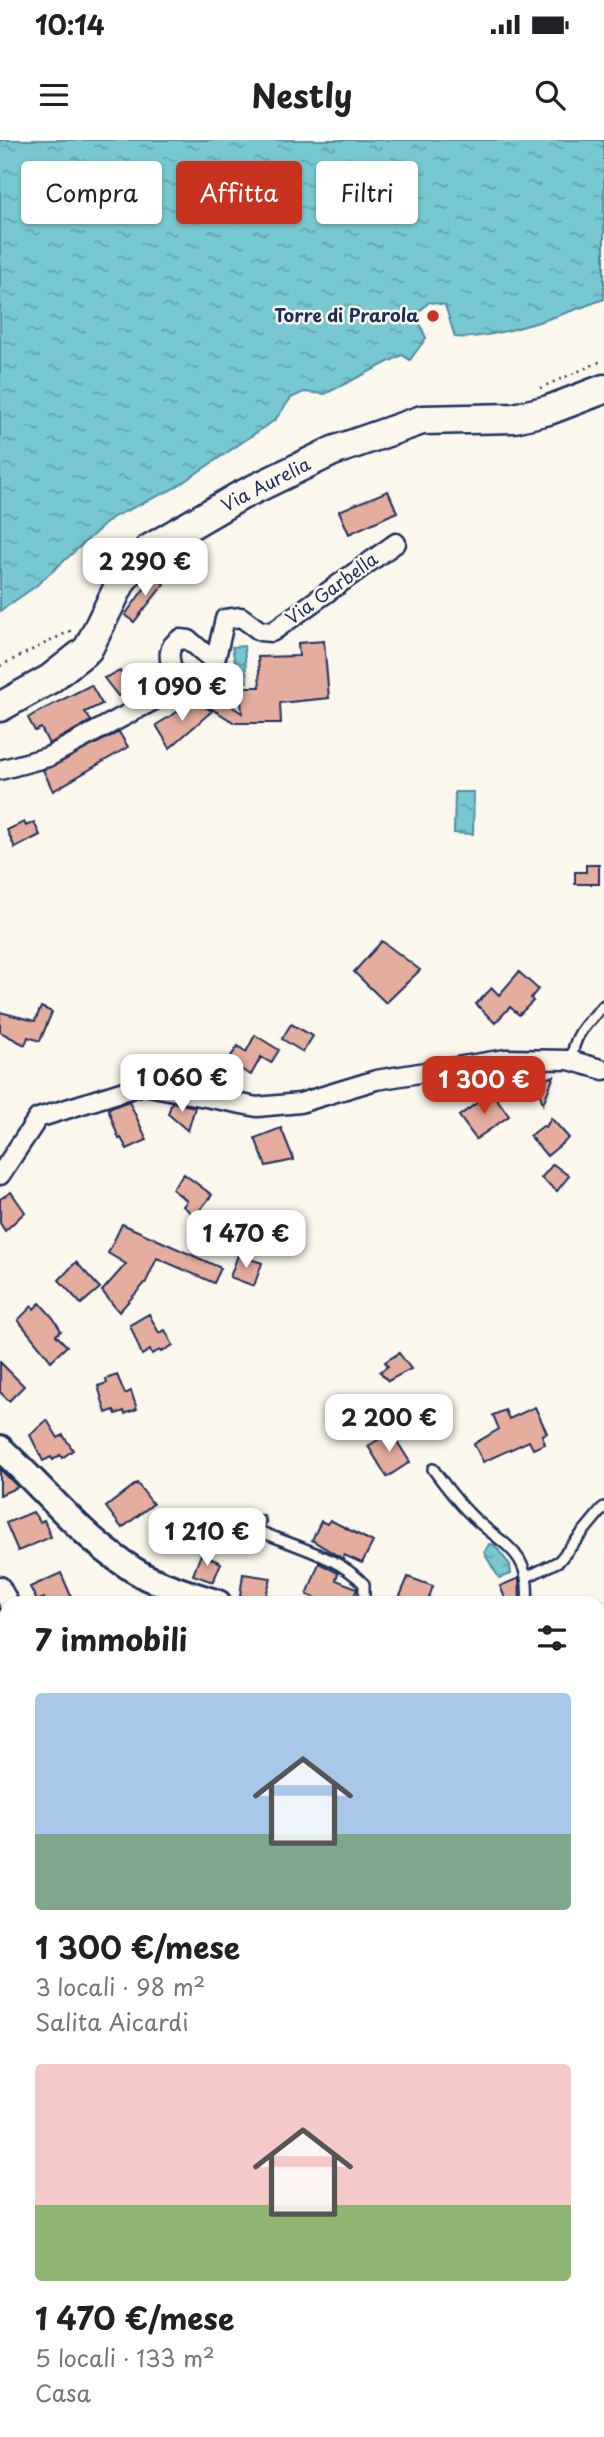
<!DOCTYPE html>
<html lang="it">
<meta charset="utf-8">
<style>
:root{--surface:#fff;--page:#f2f2f2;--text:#202124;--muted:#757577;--accent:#c8321e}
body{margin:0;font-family:"Playpen Sans",sans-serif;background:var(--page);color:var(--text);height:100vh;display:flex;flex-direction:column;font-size:26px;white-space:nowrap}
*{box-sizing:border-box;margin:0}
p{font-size:23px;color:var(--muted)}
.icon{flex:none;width:38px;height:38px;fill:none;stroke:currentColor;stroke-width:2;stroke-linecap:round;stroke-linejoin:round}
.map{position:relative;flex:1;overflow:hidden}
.drawer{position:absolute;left:0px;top:1456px;width:606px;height:842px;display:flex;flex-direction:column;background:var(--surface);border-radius:21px 21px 0 0;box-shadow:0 2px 5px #0004}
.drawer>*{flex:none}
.banner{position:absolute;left:21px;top:21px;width:564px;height:63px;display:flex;gap:14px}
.price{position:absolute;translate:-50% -60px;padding:0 16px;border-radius:14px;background:#fff;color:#222;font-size:23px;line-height:46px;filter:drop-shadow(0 2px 4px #0008)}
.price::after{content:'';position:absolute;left:50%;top:42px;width:21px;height:16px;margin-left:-10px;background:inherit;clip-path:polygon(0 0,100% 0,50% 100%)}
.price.selected{background:var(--accent);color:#fff}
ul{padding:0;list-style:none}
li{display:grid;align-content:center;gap:14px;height:371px;padding:0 35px}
li span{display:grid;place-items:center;height:217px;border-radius:7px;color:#555}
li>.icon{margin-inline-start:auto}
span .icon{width:126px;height:126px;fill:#fffc;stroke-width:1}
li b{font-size:30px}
h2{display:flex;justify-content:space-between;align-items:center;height:84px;padding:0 35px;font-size:30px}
.chip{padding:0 24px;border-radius:7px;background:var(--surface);box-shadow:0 2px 5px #0004;font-size:24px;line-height:63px}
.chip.selected{background:var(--accent);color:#fff}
.status{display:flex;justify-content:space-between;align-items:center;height:49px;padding:0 35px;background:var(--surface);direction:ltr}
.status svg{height:19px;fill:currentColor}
header{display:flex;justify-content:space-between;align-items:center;height:91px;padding:0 35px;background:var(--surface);font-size:32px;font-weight:700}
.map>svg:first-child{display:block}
.water{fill:url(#water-ripples);stroke:#528ba2;stroke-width:2}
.building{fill:#e5ad9d;stroke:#1b2f5e;stroke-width:2}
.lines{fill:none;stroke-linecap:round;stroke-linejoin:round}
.service-casing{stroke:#1b2f5e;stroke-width:14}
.minor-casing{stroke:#1b2f5e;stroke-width:23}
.secondary-casing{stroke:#1b2f5e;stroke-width:30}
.primary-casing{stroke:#1b2f5e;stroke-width:33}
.motorway-casing{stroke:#1b2f5e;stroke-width:37}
.path{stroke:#1b2f5e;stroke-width:2.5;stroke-dasharray:2 5;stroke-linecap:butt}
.service{stroke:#fbf7ec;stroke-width:9}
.minor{stroke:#fbf7ec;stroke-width:18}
.secondary{stroke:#fbf7ec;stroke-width:24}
.primary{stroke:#fbf7ec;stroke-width:28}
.motorway{stroke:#fbf7ec;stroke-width:32}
.poi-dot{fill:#c8321e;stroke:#fbf7ec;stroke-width:2.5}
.labels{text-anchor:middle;stroke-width:5;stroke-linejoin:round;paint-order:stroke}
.poi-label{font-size:18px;font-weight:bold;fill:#1b2f5e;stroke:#fbf7ec;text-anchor:end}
.street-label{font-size:18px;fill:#1b2f5e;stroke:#fbf7ec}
</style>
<div class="status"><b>10:14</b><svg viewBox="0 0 49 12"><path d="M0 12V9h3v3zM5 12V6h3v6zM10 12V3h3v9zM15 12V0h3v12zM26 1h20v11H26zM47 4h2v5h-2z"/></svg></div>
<header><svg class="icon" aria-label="menu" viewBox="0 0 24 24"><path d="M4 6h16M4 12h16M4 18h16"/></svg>Nestly<svg class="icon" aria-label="search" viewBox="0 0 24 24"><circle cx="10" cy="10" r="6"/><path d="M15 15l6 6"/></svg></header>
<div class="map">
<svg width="604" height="2297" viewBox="0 0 604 2297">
<defs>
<pattern id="water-ripples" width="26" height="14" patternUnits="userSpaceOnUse" patternTransform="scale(1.75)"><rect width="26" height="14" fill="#77c8d0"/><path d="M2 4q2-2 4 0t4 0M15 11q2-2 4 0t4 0" fill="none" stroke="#61a3ac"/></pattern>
</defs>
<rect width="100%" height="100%" fill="#fbf7ec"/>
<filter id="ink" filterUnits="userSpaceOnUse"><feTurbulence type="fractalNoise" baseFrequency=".0143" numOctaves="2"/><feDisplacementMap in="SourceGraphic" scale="14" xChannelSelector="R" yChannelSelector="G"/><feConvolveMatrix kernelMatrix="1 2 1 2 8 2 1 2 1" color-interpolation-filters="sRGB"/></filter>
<g filter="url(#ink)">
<path class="water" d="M0,0H604V159C567,173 492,201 455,197L445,165L429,162L419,172V182L426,198L410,220L402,215L325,254L304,252L291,258L275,280L173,349L113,377L36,446L0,471Z
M244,506L247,542H239L232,507Z
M455,652H474L473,694L454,693Z
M489,1404L494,1405L510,1425L511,1434L499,1438L484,1413Z
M0,2153L7,2164V2291H110L115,2297H0Z"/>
<path class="building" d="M388,351L397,372L349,394L339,371Z
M154,435L164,444L134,482L125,475Z
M324,501L329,558L280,563L281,583H235L204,564L213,554L242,573L240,547H260L258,517L299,516L298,503Z
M120,531L130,550L118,556L104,538Z
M91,545L102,564L85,572L91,581L49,604L41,588L35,591L28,578L34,574Z
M195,561L212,571L170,608L156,585Z
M119,592L128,607L53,651L43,630Z
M24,682L26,686L34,682L40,695L15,708L7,690Z
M586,725H599V744H575V732H586Z
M382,801L420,830L386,863L354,832Z
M519,832L538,849L531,858L533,861L519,875L510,867L495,883L476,864L492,848L499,855Z
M41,867L52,872L40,901L28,897L25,905L0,892V872L35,881Z
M291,884L313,896L303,912L282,899Z
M255,895L279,910L271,923L261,917L251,935L227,922L238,906L246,912Z
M554,936L543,964L536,942Z
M492,952L509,976L476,999L459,976Z
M129,961L147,1000L127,1009L121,998L119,999L108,969Z
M172,962L195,967L188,991L168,974Z
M551,978L569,998L547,1016L530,996L543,986L546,987Z
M281,988L294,1020L266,1026L255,998Z
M553,1024L569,1036L557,1051L541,1038Z
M184,1034L212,1055L195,1076L183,1066L187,1061L172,1049Z
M11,1052L25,1072L5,1091L0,1083V1059Z
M122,1084L221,1128L214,1143L157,1118L146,1142L119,1172L102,1151L126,1124L108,1113Z
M238,1115L262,1123L254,1146L230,1137Z
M76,1122L100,1148L81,1164L59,1140Z
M40,1163L54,1179L61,1191L56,1195L67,1206L51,1221L18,1180L32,1166L34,1169Z
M149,1174L159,1193L165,1190L173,1205L161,1212L160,1210L152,1214L150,1210L142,1215L130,1185Z
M399,1213L411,1229L388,1241L380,1232L388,1226L385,1222Z
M0,1222L24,1246L9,1261L0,1252Z
M117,1235L125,1254L131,1251L137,1269L125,1274L124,1271L116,1274L114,1270L106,1273L98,1246L107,1243L106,1239Z
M535,1267L547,1293L542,1295L545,1304L533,1309L529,1301L483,1322L474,1304L499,1289L493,1275L505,1270L509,1279Z
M47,1280L58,1298L63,1295L73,1310L62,1318L60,1315L53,1320L51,1317L43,1321L30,1295Z
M391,1292L410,1322L387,1337L368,1306Z
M0,1329L18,1347L0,1355Z
M137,1343L153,1364L122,1388L106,1367Z
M33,1372L40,1382L44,1380L51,1397L18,1411L6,1383Z
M330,1380L373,1402L362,1423L344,1415L343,1419L312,1400L321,1381L327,1384Z
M201,1414L221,1423L213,1442L193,1435Z
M319,1423L338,1433L336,1440L357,1448L352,1463H329L307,1455Z
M61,1433L74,1463H46L44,1458L37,1461L30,1447Z
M243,1434L271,1438L265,1459L240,1456Z
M408,1437L433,1446L427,1463H397Z
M519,1438L520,1463H507L500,1446Z"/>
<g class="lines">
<defs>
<path id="service" d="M572,921C572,896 587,883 604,865
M433,1329C444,1344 455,1359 468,1372C499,1405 532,1408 527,1463
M260,1381L257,1390C292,1406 336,1415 364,1444V1463
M527,1437L559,1421L604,1367"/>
<path id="minor" d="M0,630L48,617L171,551C181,535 157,512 180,499L189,500L210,518L216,517L225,479L241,477L260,491L272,492L396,403
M0,1035L38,978L143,945L257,967L300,963L376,940L506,919L569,920L604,930
M0,1446L9,1463
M0,1712L7,1706
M0,2128L7,2138
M128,2291L134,2297"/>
<path id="secondary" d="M0,1308C48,1352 88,1406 146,1437C169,1448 194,1455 218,1463
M598,1575L604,1579
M598,1686L604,1701
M598,1765H604"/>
<path id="primary" d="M0,567L50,539L88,509L122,440L149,409L240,356L333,311L422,280L514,278L549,270L604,249"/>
<path id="motorway" d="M598,2019L604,2012
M598,2056L604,2049
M388,2297L393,2291
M417,2297L421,2291"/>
</defs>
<use href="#service" class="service-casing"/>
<use href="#minor" class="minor-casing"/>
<use href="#secondary" class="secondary-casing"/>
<use href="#primary" class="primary-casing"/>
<use href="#motorway" class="motorway-casing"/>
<path class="path" d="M540,248L604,220
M0,526L72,490"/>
<use href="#service" class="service"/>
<use href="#minor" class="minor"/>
<use href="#secondary" class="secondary"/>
<use href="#primary" class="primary"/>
<use href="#motorway" class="motorway"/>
</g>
</g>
<circle class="poi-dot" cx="433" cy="176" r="7"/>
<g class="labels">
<g class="poi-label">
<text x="419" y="182">Torre di Prarola</text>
</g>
<g class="street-label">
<text transform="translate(266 345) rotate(-27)" y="6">Via Aurelia</text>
<text transform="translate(332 449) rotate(-36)" y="6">Via Garbella</text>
</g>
</g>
</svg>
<b class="price" style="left:145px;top:458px">2 290 €</b>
<b class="price" style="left:182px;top:583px">1 090 €</b>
<b class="price" style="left:182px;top:974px">1 060 €</b>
<b class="price selected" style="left:484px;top:976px">1 300 €</b>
<b class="price" style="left:246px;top:1130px">1 470 €</b>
<b class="price" style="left:389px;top:1314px">2 200 €</b>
<b class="price" style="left:207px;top:1428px">1 210 €</b>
<div class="banner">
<a class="chip">Compra</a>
<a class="chip selected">Affitta</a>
<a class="chip">Filtri</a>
</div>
<section class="drawer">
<h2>7 immobili<svg class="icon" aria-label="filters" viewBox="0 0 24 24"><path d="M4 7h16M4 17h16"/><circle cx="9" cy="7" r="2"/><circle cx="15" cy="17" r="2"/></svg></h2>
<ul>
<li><span style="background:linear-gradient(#a9c7e8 65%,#7fa58c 0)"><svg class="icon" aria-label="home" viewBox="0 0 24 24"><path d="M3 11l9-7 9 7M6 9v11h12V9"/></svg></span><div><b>1 300 €/mese</b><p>3 locali · 98 m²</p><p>Salita Aicardi</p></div></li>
<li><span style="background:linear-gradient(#f6c9c9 65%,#8fb573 0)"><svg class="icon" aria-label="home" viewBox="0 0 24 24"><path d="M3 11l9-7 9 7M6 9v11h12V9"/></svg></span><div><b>1 470 €/mese</b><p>5 locali · 133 m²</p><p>Casa</p></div></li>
</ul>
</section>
</div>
